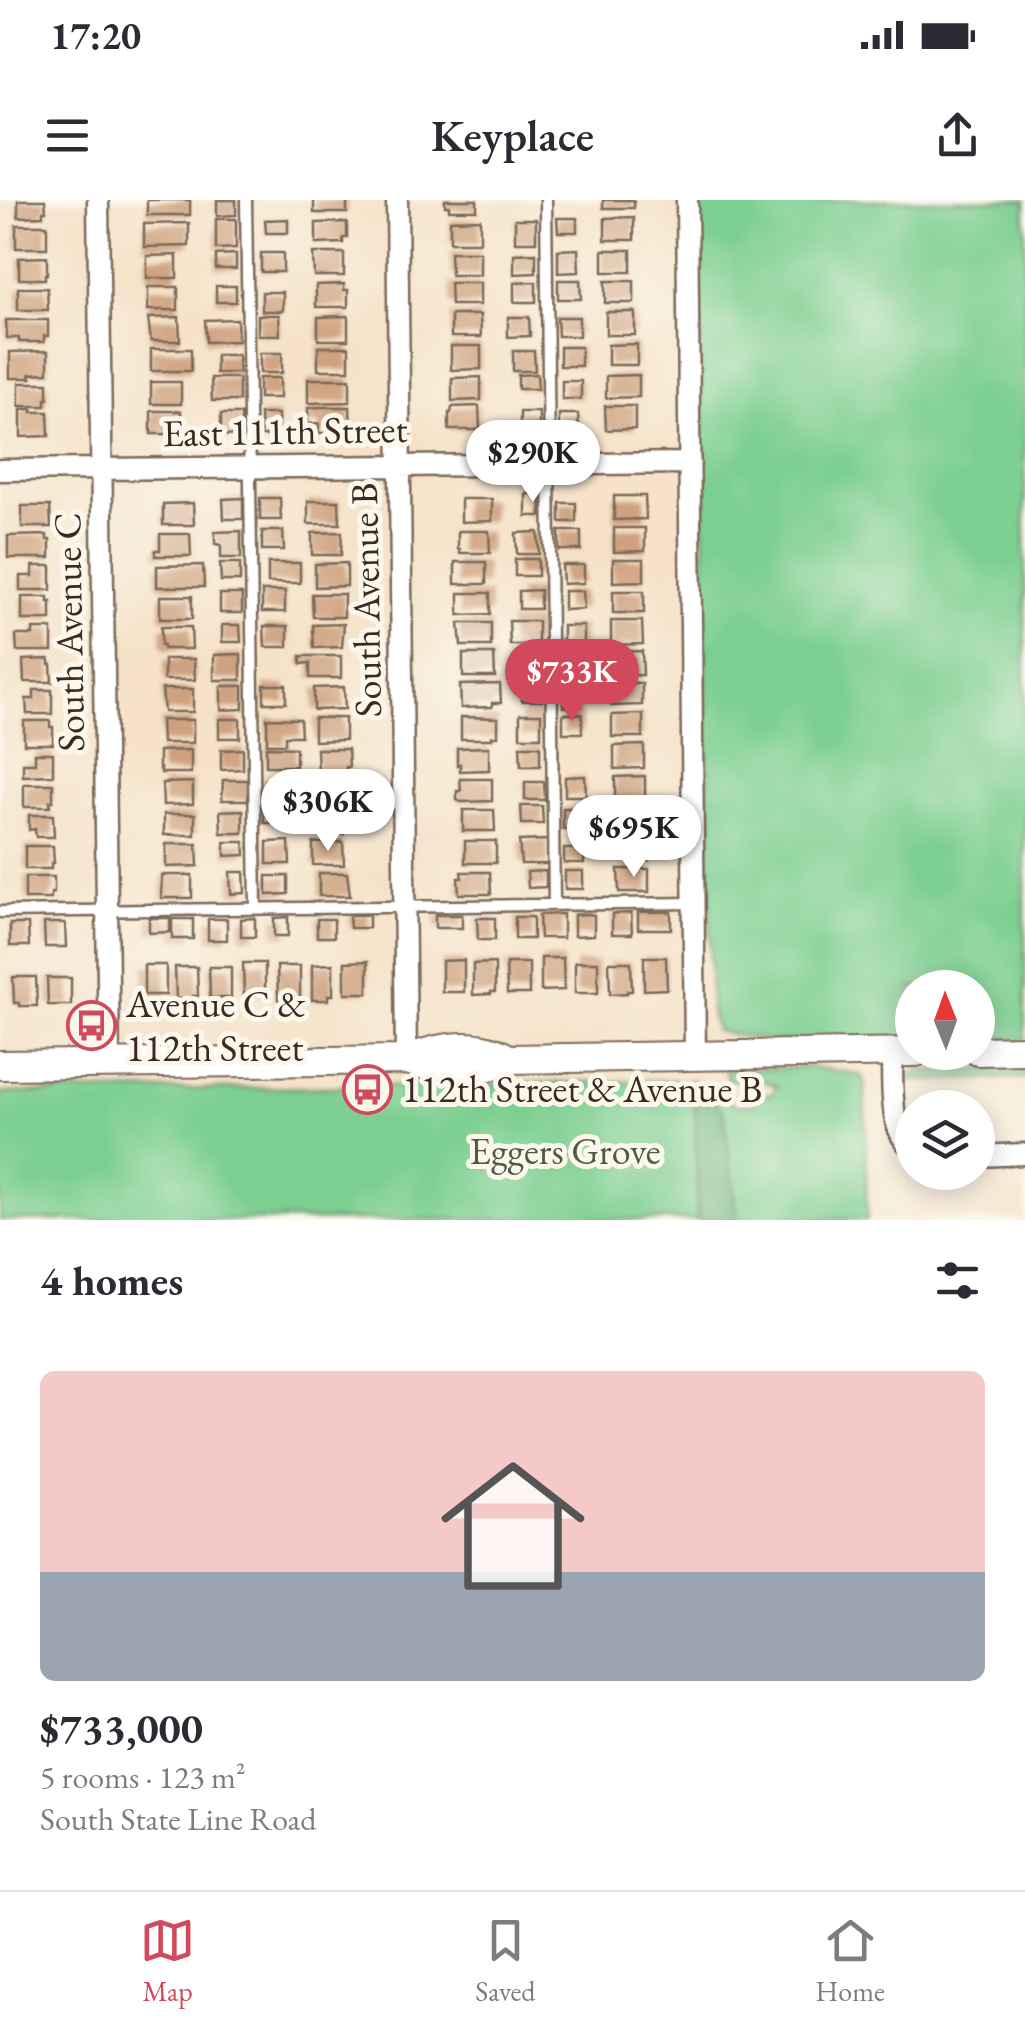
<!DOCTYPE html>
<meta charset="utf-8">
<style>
:root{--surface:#fff;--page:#f2f2f3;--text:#2b2b33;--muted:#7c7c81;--line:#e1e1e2;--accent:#d1495b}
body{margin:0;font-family:"EB Garamond",serif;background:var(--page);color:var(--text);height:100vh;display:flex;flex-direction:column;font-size:38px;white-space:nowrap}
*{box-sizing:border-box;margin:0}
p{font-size:32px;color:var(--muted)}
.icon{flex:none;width:55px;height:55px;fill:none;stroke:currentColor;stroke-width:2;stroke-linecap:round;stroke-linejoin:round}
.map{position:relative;height:1020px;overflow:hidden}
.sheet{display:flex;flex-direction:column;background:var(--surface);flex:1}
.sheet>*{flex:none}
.needle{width:65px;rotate:359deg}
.controls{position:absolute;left:895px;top:770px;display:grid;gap:20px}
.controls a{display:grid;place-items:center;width:100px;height:100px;border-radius:50%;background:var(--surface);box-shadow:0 5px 25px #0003;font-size:50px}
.price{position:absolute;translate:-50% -85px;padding:0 22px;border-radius:35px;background:#fff;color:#222;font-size:32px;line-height:65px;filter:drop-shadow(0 2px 5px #0008)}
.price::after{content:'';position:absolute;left:50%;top:60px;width:30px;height:22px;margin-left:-15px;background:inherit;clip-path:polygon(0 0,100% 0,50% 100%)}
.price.active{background:var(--accent);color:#fff}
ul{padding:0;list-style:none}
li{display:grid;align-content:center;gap:20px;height:530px;padding:0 40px}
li+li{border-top:2px solid var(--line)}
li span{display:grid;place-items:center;height:310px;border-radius:15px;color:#555}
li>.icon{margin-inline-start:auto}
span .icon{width:180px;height:180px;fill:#fffc;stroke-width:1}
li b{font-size:42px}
h2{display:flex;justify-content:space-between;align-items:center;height:120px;padding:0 40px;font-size:42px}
.status{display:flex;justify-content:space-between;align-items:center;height:70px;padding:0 50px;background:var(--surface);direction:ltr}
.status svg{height:28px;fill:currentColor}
header{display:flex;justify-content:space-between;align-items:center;height:130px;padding:0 40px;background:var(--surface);font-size:45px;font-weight:600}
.dock{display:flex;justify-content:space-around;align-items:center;height:140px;border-top:2px solid var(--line);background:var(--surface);font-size:28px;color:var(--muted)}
.dock a{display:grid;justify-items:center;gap:5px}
.dock .active{color:var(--accent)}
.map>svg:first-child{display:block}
.green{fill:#7dcf91;stroke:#5c7c58;stroke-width:2.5}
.forest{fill:#66b27b;stroke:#506e4c;stroke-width:2.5}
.building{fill:#cfa27f}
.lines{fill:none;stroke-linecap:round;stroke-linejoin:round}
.lane-casing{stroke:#7c6a5a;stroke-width:15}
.street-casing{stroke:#7c6a5a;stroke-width:25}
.secondary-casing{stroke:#7c6a5a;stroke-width:32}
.lane{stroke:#fff;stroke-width:10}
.street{stroke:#fff;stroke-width:20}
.secondary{stroke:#fff;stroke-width:28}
.labels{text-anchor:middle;stroke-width:10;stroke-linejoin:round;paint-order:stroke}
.street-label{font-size:38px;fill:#3b2a1e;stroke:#fbf7ec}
.poi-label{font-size:38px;fill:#3b2a1e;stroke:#fbf7ec;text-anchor:start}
.park-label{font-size:38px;fill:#4f5c40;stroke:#fbf7ec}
</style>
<div class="status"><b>17:20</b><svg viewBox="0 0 49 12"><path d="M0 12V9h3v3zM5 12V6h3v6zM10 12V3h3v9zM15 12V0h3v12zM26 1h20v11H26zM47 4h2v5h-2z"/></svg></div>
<header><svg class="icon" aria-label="menu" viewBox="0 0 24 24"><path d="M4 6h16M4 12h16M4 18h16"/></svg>Keyplace<svg class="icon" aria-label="share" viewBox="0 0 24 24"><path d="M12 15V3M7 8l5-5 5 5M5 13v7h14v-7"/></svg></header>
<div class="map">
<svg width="1025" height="1020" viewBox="0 0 1025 1020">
<rect width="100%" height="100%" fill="#fbf7ec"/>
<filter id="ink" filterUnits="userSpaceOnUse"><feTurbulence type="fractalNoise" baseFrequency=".01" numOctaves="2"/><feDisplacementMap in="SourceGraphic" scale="20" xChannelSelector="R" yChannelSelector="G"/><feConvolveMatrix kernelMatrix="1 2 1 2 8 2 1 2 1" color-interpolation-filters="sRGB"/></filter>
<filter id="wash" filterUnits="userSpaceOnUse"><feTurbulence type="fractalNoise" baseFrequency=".0048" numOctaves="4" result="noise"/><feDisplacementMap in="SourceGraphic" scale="40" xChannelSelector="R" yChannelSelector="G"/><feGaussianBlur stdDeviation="2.25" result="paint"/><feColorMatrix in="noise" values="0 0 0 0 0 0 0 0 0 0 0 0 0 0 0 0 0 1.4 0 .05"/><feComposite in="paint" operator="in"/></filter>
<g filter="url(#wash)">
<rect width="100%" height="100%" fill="#f5e2c8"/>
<path class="green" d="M699,0H1025V839L978,840V788H912V841C846,842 781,847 716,831L711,812Z
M808,867L851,873L862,876L865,885L867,1020H737L724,913L696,892L697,1020H0V893L695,880V892L727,891L730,892L731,902L733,905L754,904L755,891L771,895L777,886L763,881L728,880L725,870Z
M1025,867V878L907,881L912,875L922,871Z"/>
<path class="forest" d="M695,892L713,899L724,913L737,1020H697Z"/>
<g id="blocks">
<path class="building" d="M18,0H45L46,11H43V16L18,17Z
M147,0H190V15H147Z
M217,0H236V15L217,16Z
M314,0H347V13H314Z
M445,0H477V10H449V6H445Z
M603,0H634V8H603Z
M634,17V40H605V18Z
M557,18H577V32H558Z
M216,19H236V48L216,49Z
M288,19V33H266L265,20Z
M480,19V42H450V20Z
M515,19H536V42H515Z
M347,22V38H343V43L316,44V23Z
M189,23V46L144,47V24Z
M16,25H47V48H16Z
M578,49L579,72L558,73V50Z
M603,50H631V72H603Z
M450,52H480V75H451Z
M261,53H283V72H261Z
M313,53H344V76H314Z
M536,53V73L514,74V54Z
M236,54V69H216V55Z
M177,55V78H147V56Z
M47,57V74H45V79H19V58Z
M558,80H580L581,99H558Z
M605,81H634V103H605Z
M536,82V102H514V83Z
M450,83H480V105H451Z
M344,84V90H348V107H316V85Z
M216,86H236V102H216Z
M148,87H178V110H148Z
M18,88H47L48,110H18Z
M262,92H283V111H262Z
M606,112H635V135H606Z
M258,115H279L280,135H258Z
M451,115H480L481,137H451Z
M348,116V140H318V117Z
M179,117L180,141H151L148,118Z
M508,117H529L530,136L508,137Z
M557,117H579V136H558Z
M237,119L238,141L206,142L205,120Z
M6,120H48V136H44V142H19V138H7Z
M637,144V165H608V145Z
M451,146H481V169L451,170Z
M318,147H349V170H318Z
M560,147H581V166H560Z
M151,149H191V171H151Z
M48,151V173L30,174L31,178H10V152Z
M513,151H534L535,171H513Z
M260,153H282V173H260Z
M216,155H238L239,173H216Z
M537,174L538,189H518V175Z
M639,175V197L606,198V176Z
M481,177V200L452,201V178Z
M211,178H239V201H212Z
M259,178H280V198H259Z
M308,179H350V202L308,203Z
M562,181H581V199H562Z
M151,182H181V204H151Z
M19,183H48V199H46V206H19Z
M479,206L480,230H449V213H451L452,207Z
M605,206H635V229L606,230Z
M320,207H350L351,232L319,233V223L308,224V208Z
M21,209H32V212H48L49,236L21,237Z
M151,211H181V234H151Z
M520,212H539V233H520Z
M221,214H241V235L221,236Z
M260,214H278L279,236H261Z
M559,214H578L579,233H559Z
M526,294H540L541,316H526Z
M614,296H645L646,319L614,320Z
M243,298V319H224L223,299Z
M260,298H280L281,320H260Z
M461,299H492V321L461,322Z
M308,301H339L340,324H308Z
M193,303L194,325H163V304Z
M560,303H576V322H560Z
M22,306H50L51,327H22Z
M614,328H645V351L614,352Z
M241,331V358H221V345L215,344V332Z
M262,331H283L284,350H262Z
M458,331H489L490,353H460V349H458Z
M559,331H581V350H559Z
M342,332L341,355H312V333Z
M538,332L539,354H517L516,333Z
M160,334H190L191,356H155V350H160Z
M47,335V340H50V358H8V336Z
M515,359H538V376H515Z
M613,359H644V381L613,382Z
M455,362H486V384H455Z
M220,363H240V381H221Z
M268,363H300V383H268Z
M347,363V386L315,387V364Z
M203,365L204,387H157V366Z
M562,365H584V383L563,384Z
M33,366H51V390H20V376H33Z
M540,390V409H519V391Z
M262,391H285V412H262Z
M564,391H583L584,409L564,410Z
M613,391H644V413H613Z
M459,393H490V414L459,415Z
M220,394H242V413H220Z
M312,394H344V417H313Z
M160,396H192V419H160Z
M22,397H48V402H51V420H22Z
M509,421H538V445H510Z
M611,421H642L643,444L611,445Z
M459,423H491V446H461Z
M344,424L342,447L314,448L313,425Z
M222,425H240L241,442H222Z
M264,426H288V447H265Z
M563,426H584V445H563Z
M161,427H191L192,449H163V445H161Z
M33,429H52V451H17L16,435H33Z
M520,451H541V465H521Z
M642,451L643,475L612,476L611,452Z
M241,454V480H214V455Z
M463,454H494L495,477H463Z
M301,456H341V478H310V463L301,464Z
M562,456H584V477H562Z
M49,459V464H51L52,482H24L23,460Z
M164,459H194L195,480H164Z
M521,483H541L542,501H522Z
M611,483H642V505L611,506Z
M500,484L501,503H492V507L461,508L460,485Z
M264,485H286V503H264Z
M221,486H243V509L221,510Z
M344,487L345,509L314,510V488Z
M563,487H582V506L563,507Z
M162,489H193V512H164Z
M34,490H52V514H27L26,499H34Z
M520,514H541V537H520Z
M563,514H582V533H563Z
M643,514V537H612V515Z
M461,517L498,518V536H492V539H461Z
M267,518L300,519L301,536H285V544H267Z
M314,518H345V540L314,541Z
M219,519H240V538H219Z
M161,520H193V543H162Z
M24,521H50V527H53V544H24Z
M644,545V568L614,569V546Z
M520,546H540V566H521Z
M266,547L296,548V566H266Z
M489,547V570L460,571V564L457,565V548Z
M243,549V569L221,570V550Z
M317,549H348L349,567H346V572H318Z
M191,550V573H161V569H159V551Z
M35,553H53V575L23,576V563H35Z
M585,576L586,596H565V577Z
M645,576V599L615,600V577Z
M460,579H492V601L461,602L457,600V591H461Z
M223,580H249V600H222Z
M265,580H297V594H280V598H265Z
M346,580V602L314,603V581Z
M193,582V604L163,605L162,583Z
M525,582H544L545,600H525Z
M24,584H53V601H50V607H24Z
M521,606H542L543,624H522Z
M616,607H646L647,630L617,631Z
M563,608H582L583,629H563Z
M243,610V633H221L220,611Z
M264,610H285V623H264Z
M463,610H494L495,631H463Z
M344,611V634H314L313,612Z
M164,614H195V635H164Z
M29,615H53L54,637H36L35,629L29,630Z
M617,639H648L649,660L618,661Z
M547,640L548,664H521L519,641Z
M289,641L290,664H267V642Z
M465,641H496V663H465Z
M225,642H244L245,655L225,656Z
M343,642L344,665H313V643Z
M166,644H197L198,666L166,667Z
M25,646H53L54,663H51V669H25Z
M564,649H584V663H564Z
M618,669H649V692H619Z
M546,671V687L528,688L527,672Z
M565,671H583V689H565Z
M230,672H244L245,693L231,694Z
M461,672H490L491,694H459L458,678H462Z
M319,673H347L350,696H319Z
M162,675H192V698H161Z
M267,676H288V694L267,695Z
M25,677H54V693H51V699H25Z
M638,712H671V729H638Z
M631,713L632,734H612V714Z
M563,714V738H540L539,715Z
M588,714L594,715V735L574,736V715Z
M349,715H369V728H350Z
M435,715H462V728H435Z
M288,717V736H274V718Z
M515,717H533V739H515Z
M149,718H170V732L149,733Z
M255,718V737H241V719Z
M477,718H495V740H478Z
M172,719H193V739H172Z
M208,719H227V740H208Z
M317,719H334V737H317Z
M44,723H65L66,747H45Z
M10,724H28L29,746H10Z
M644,757H666L667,789L644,790Z
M541,758H563L564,790L541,791Z
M464,760V792H442V761Z
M368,761V793H345V762Z
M575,762H598V793H575Z
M609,762H631L632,791H627V793L610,794Z
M243,763H265V794H244Z
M495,763V792H491V794L473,795V764Z
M506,763H529V794H507Z
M333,764V795H328V800H312V765Z
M144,765H166V795H144Z
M277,766H300V800H278Z
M175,767H197L198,796H193V799H176Z
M209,767H231V798H210Z
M13,777H36L37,806H19V803H14Z
M47,778H71V805H48Z"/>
</g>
</g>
<g filter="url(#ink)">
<use href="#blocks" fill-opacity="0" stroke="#7c6a5a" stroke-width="2.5"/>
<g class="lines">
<defs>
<path id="lane" d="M246,0L256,708
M546,0L554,704
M0,712L693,703"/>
<path id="street" d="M98,0L109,864
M397,0L406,860
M687,0L695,857
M0,270L690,263
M892,853C893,880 888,931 912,947
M978,956L1025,954"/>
<path id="secondary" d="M978,851L1025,850
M406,860C440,846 477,840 509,859
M0,865L406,860C438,870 478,875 509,859L916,852"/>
</defs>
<use href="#lane" class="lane-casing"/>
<use href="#street" class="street-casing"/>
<use href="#secondary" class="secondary-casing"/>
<use href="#lane" class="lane"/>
<use href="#street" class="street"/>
<use href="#secondary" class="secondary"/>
</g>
</g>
<defs>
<symbol id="bus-ring" viewBox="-11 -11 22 22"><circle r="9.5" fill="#fbf7ec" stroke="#d1495b" stroke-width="1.5"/><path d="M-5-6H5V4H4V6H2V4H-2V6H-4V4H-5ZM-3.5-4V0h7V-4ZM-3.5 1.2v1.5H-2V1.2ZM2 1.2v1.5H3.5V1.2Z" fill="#d1495b"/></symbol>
</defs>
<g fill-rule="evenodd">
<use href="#bus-ring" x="64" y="798" width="55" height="55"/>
<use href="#bus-ring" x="340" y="862" width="55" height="55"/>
</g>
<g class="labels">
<g class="street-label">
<text transform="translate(285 231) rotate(-1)" y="13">East 111th Street</text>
<text transform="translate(366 400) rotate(-91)" y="13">South Avenue B</text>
<text transform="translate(69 432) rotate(-91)" y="13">South Avenue C</text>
</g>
<g class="poi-label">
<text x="126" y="817">Avenue C &amp;<tspan x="126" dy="44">112th Street</tspan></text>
<text x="402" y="902">112th Street &amp; Avenue B</text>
</g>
<g class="park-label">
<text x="565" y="964">Eggers Grove</text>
</g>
</g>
</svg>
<div class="controls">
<a><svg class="needle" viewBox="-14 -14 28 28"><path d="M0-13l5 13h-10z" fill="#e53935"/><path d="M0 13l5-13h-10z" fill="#7c7c81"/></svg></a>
<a><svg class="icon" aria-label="layers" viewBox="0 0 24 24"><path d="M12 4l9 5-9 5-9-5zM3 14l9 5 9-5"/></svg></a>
</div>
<b class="price" style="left:533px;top:305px">$290K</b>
<b class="price active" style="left:572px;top:524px">$733K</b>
<b class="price" style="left:328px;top:654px">$306K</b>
<b class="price" style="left:634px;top:680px">$695K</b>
</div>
<section class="sheet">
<h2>4 homes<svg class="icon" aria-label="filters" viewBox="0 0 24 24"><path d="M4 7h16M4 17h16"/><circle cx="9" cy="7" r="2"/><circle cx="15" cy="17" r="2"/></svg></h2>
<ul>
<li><span style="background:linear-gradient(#f6c9c9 65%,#9aa5b1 0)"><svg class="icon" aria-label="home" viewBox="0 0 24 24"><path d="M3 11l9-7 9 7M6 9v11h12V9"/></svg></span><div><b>$733,000</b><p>5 rooms · 123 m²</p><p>South State Line Road</p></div></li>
</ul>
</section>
<nav class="dock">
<a class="active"><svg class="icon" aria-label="map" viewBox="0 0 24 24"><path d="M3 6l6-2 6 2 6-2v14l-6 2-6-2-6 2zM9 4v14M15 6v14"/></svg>Map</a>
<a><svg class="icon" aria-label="saved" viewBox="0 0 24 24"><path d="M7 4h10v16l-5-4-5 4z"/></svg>Saved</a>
<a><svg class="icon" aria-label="home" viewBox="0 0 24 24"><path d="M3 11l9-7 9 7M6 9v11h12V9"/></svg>Home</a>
</nav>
